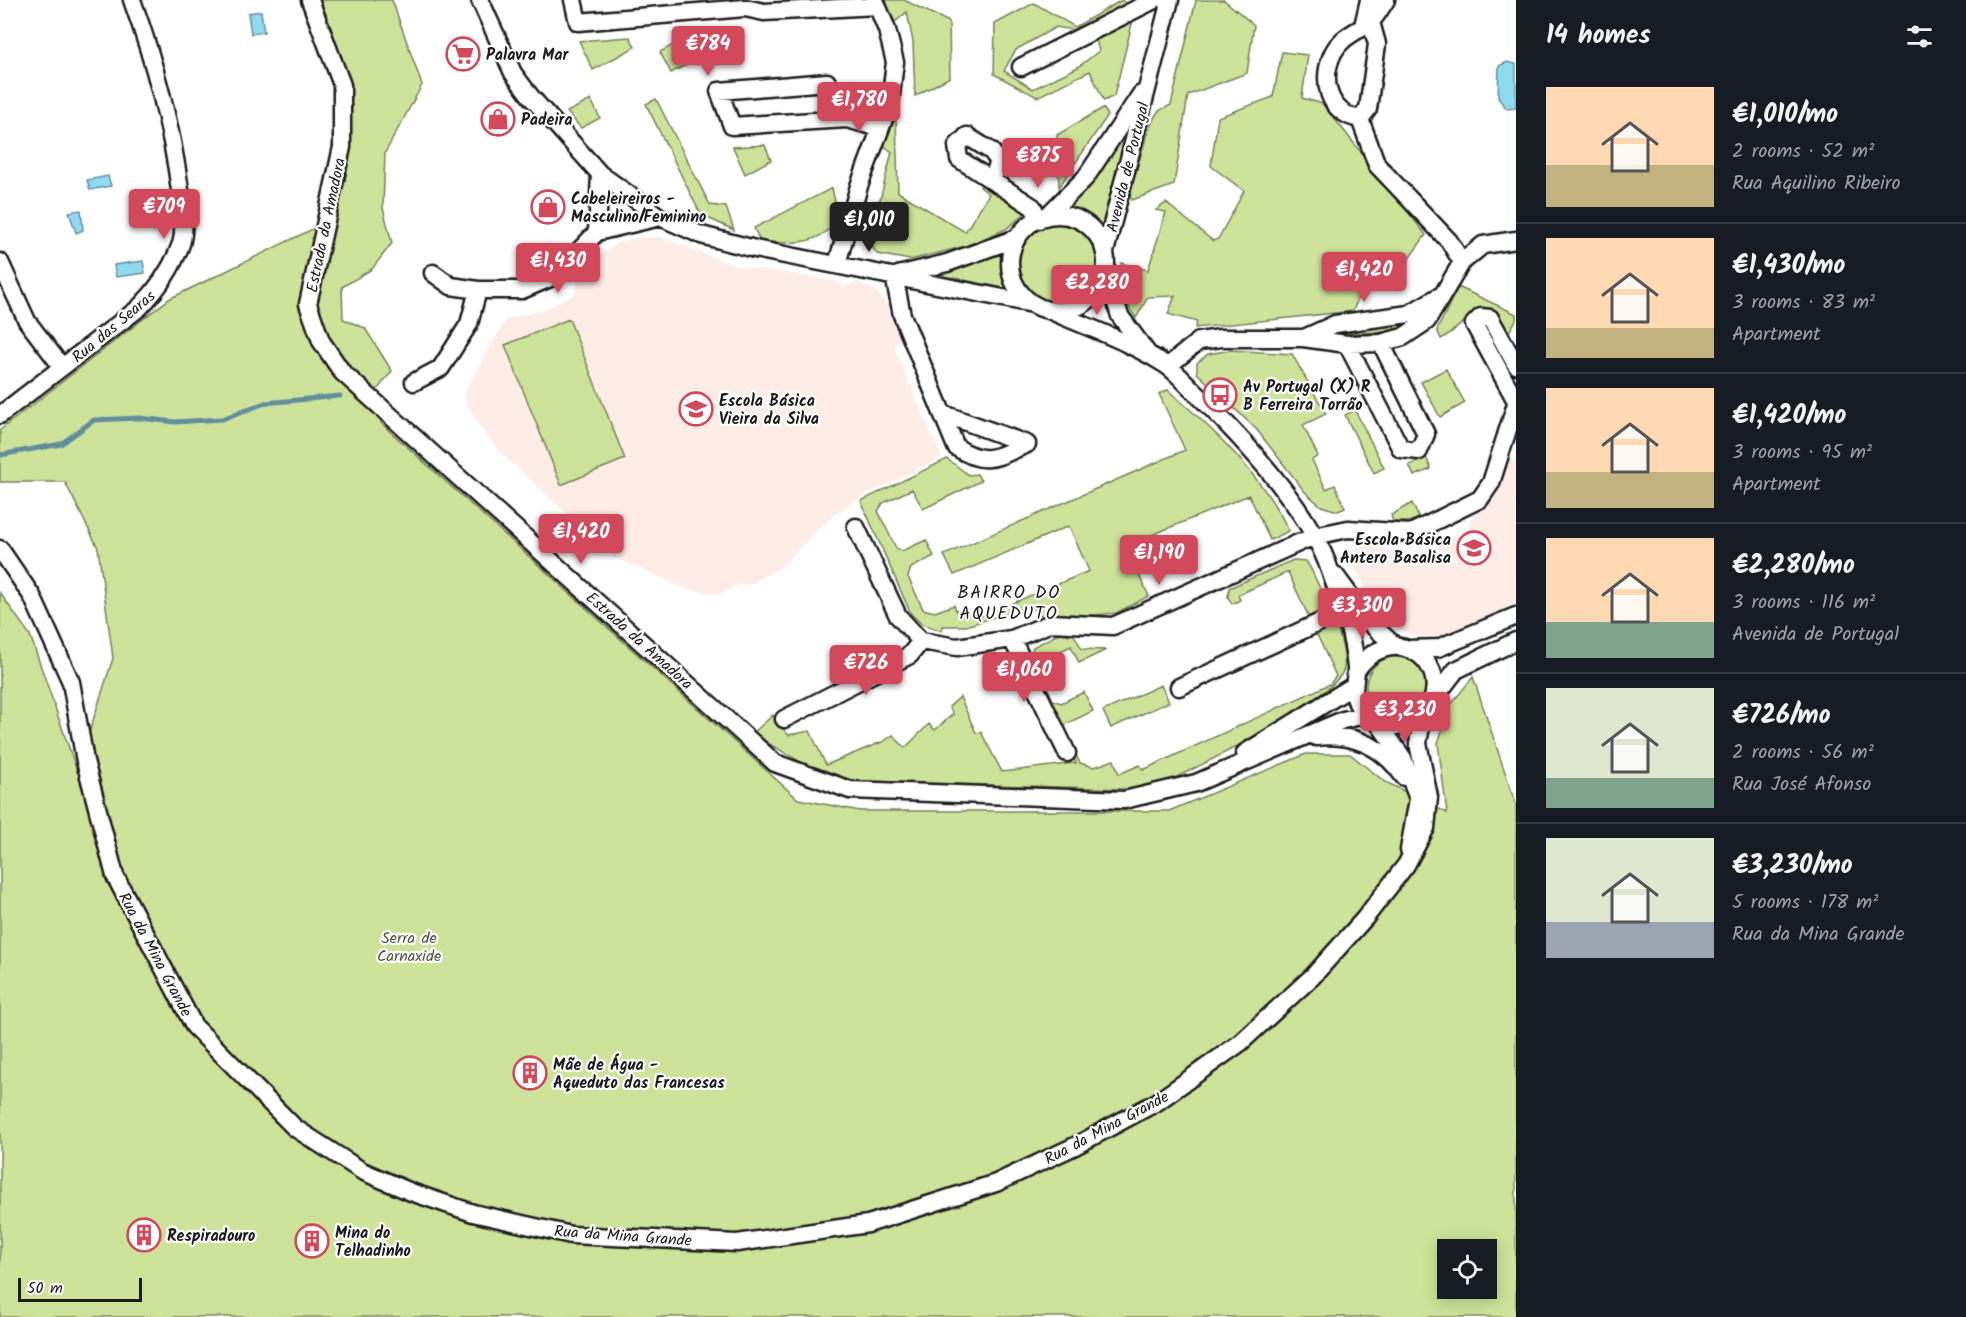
<!DOCTYPE html>
<meta charset="utf-8">
<style>
:root{--surface:#171b24;--page:#20242c;--text:#f1f3f6;--muted:#9ea1a6;--line:#363941;--accent:#d1495b}
body{margin:0;font-family:Kalam,sans-serif;background:var(--page);color:var(--text);height:100vh;display:flex;flex-direction:column;font-size:22px;white-space:nowrap}
*{box-sizing:border-box;margin:0}
p{font-size:20px;color:var(--muted)}
.icon{flex:none;width:33px;height:33px;fill:none;stroke:currentColor;stroke-width:2;stroke-linecap:round;stroke-linejoin:round}
.map{position:relative;flex:1;overflow:hidden}
.side{display:flex;flex-direction:column;background:var(--surface);width:450px}
.side>*{flex:none}
.buttons{position:absolute;left:1437px;top:1239px;display:grid;gap:12px}
.buttons a{display:grid;place-items:center;width:60px;height:60px;border-radius:0px;background:var(--surface);box-shadow:0 3px 15px #0003;font-size:30px}
.scale{position:absolute;left:18px;bottom:15px;width:124px;box-sizing:border-box;padding-left:6px;border:3px solid #1c1c1c;border-top:0;font-size:16px;line-height:21px;white-space:nowrap;color:#1c1c1c;-webkit-text-stroke:4px #fff;paint-order:stroke}
.price{position:absolute;translate:-50% -51px;padding:0 14px;border-radius:6px;background:var(--accent);color:#fff;font-size:20px;line-height:39px;filter:drop-shadow(0 2px 3px #0008)}
.price::after{content:'';position:absolute;left:50%;top:36px;width:18px;height:14px;margin-left:-9px;background:inherit;clip-path:polygon(0 0,100% 0,50% 100%)}
.price.selected{background:#222;color:#fff}
ul{padding:0;list-style:none}
li{display:flex;align-items:center;gap:18px;height:150px;padding:0 30px}
li+li{border-top:2px solid var(--line)}
li span{display:grid;place-items:center;flex:none;width:168px;height:120px;border-radius:0px;color:#555}
li>.icon{margin-inline-start:auto}
span .icon{width:72px;height:72px;fill:#fffc;stroke-width:1}
li b{font-size:26px}
h2{display:flex;justify-content:space-between;align-items:center;height:72px;padding:0 30px;font-size:26px}
main{display:flex;flex:1;min-height:0}
.map>svg:first-child{display:block}
.built{fill:#fdede6}
.green{fill:#cde399;stroke:#74805a;stroke-width:1.5;fill-rule:evenodd}
.water{fill:#90daf1;stroke:#628e9c;stroke-width:1.5}
.lines{fill:none;stroke-linecap:round;stroke-linejoin:round}
.stream{stroke:#628e9c;stroke-width:5}
.minor-casing{stroke:#1c1c1c;stroke-width:21}
.minor{stroke:#fff;stroke-width:16}
.labels{text-anchor:middle;stroke-width:4.5;stroke-linejoin:round;paint-order:stroke}
.poi-label{font-size:16px;font-weight:bold;fill:#1c1c1c;stroke:#fff;text-anchor:start}
.street-label{font-size:16px;fill:#1c1c1c;stroke:#fff}
.park-label{font-size:16px;fill:#515842;stroke:#fff}
.neighbourhood-label{font-size:18px;letter-spacing:1.5px;fill:#1c1c1c;stroke:#fff}
</style>
<main>
<div class="map">
<svg width="1516" height="1317" viewBox="0 0 1516 1317">
<rect width="100%" height="100%" fill="#fff"/>
<filter id="ink" filterUnits="userSpaceOnUse"><feTurbulence type="fractalNoise" baseFrequency=".0167" numOctaves="2"/><feDisplacementMap in="SourceGraphic" scale="12" xChannelSelector="R" yChannelSelector="G"/><feConvolveMatrix kernelMatrix="1 2 1 2 8 2 1 2 1" color-interpolation-filters="sRGB"/></filter>
<g filter="url(#ink)">
<path class="built" d="M660,237L736,266L836,281L843,288L858,282L876,291L887,305L901,337L894,348L942,458L864,495L836,513L779,568L750,584L738,585L720,594L687,589L615,558L498,450L477,423L463,395L506,319L543,310L575,294L579,274L616,244L634,238Z
M1516,458V606L1451,634L1420,638L1384,622L1349,556L1358,543L1381,542L1392,554L1421,553L1468,530L1470,519L1498,494L1509,460Z"/>
<path class="green" d="M318,0H392L422,85L385,153L383,208L392,243L372,269L342,287L343,319L365,328L392,371L371,398L382,424L798,799L860,811H1169L1306,754H1350L1384,781L1447,813L1438,743L1451,704L1473,677L1516,805V1317H0V593L30,635L77,771L113,658L98,548L65,482H0V430L169,299L325,223L348,83ZM1448,1250H1486V1288H1448Z
M884,0H904L949,22L950,77L915,96L913,42L907,12L895,22Z
M1122,0L1126,4L1073,30L1056,27L1019,48L1015,51L1004,71L1033,89L1078,67L1099,51L1096,40L1133,20L1114,96L1104,101L1090,71L1037,97L994,74L995,24L1034,3L1075,27Z
M1196,0H1224L1254,25L1247,73L1188,95L1174,185L1132,200L1130,196C1134,179 1148,123 1158,112C1161,109 1167,107 1171,105Z
M630,37L635,47L593,70L579,41Z
M675,44L686,65L671,73L660,52Z
M1282,52L1308,55L1302,98L1323,104L1426,235L1397,275L1361,291L1353,311L1195,328L1197,322L1168,314L1175,296L1148,297L1136,318C1123,300 1119,284 1121,263L1148,270L1166,212L1156,210L1166,203L1213,241L1218,239L1244,191L1211,166L1218,117L1273,97Z
M656,99L710,205L726,207L734,230L701,215L646,104Z
M591,100L600,118L581,128L567,112Z
M1103,108L1108,115L1059,187L1057,135Z
M896,115L898,192L965,232L989,194L980,187L985,179L1030,209L1006,229L966,246L910,260L877,254L863,232L867,204L880,200L892,152L883,145Z
M1127,125L1132,128L1102,229L1092,216L1066,208L1106,163Z
M765,145L771,160L745,174L733,147Z
M832,188L838,216C824,247 788,244 760,241L754,228Z
M1016 263a41 41 0 1 1 82 0a41 41 0 1 1-82 0Z
M1005,248L1003,276L1009,289L928,273Z
M1458,287L1516,314V320L1509,332L1492,309C1466,314 1463,326 1441,339L1437,330Z
M1426,311L1397,332L1332,333L1400,322Z
M569,319L625,459L561,485L505,345Z
M1231,350L1292,354L1326,414L1303,425L1318,456L1312,460L1326,489L1335,485L1345,508L1338,511L1321,506L1305,492L1257,430L1197,373V363L1208,354Z
M1446,369L1465,403L1440,417L1421,382Z
M1168,390C1214,430 1262,475 1289,531L1270,540L1249,495L1125,546L1149,596L1116,613L1046,619L1030,606L966,626H943L942,631L922,624L911,614L861,501L947,459L969,475L977,474L981,481L923,509L912,489L883,503L878,511L896,548L902,551L926,540L934,556L911,568L908,577L923,609L935,612L954,605L957,612L979,617L1089,571L1069,526L954,575L944,555L1185,450L1159,394Z
M1355,410L1384,468L1374,473L1345,415Z
M1426,457L1431,469L1414,476L1409,465Z
M1412,503L1419,518L1408,522H1393L1391,515Z
M1293,560L1306,561L1311,569C1322,594 1348,641 1344,668C1339,696 1199,768 1169,780C1156,786 1142,787 1128,789L857,781L820,773L752,734L773,715L788,735L810,731L826,765L884,741L893,735L905,748L929,724L935,730L953,714L949,707L960,697L976,733L981,732L1002,772L1076,763L1030,657L1033,647L1060,633L1074,635L1082,649L1106,650L1079,663L1071,646L1040,661L1039,669L1053,700L1061,703L1084,692L1093,711L1066,724L1064,731L1080,763L1094,767L1114,760L1119,774L1140,765L1143,770L1330,684L1336,676L1288,572L1238,595L1240,600L1232,604L1228,597L1229,588Z
M1366 687a30 30 0 1 1 60 0a30 30 0 1 1-60 0Z
M1161,685L1169,702L1111,728L1103,711Z"/>
<path class="water" d="M261,11L264,32L251,34L248,13Z
M1507,62L1516,64V108L1507,109L1498,98L1499,66Z
M108,176L111,186L90,190L87,180Z
M81,210L83,230L76,233L69,212Z
M143,261L145,273L116,277L114,265Z"/>
<g class="lines">
<path class="stream" d="M0,455L61,444L94,420L140,418L175,422L222,419L265,403L340,396"/>
<defs>
<path id="minor" d="M310,0L342,85V147L308,304L321,341L342,372L775,763L850,790L1124,800L1196,783L1343,720L1365,715
M480,0L513,73L531,97L600,174L660,217L701,235L755,249L1033,304
M573,0L578,22L745,8L764,12L877,6
M1371,22L1377,44L1368,109L1360,119C1328,114 1320,80 1333,53C1341,37 1356,32 1369,23C1376,18 1381,7 1386,0
M1363,26L1369,0
M1021,67L1154,0
M847,119L848,112L827,82L719,91L732,126L847,119L879,128
M1360,119L1377,165L1449,241L1462,262
M992,181L999,161L991,151L967,136L957,146L959,159L1033,207L1039,220
M1010 263a48 48 0 1 1 96 0a48 48 0 1 1-96 0Z
M1047,216L1086,177L1141,94
M597,232L660,217
M1105,252L1170,0
M0,262L27,321L62,367
M837,264L859,186L890,103L895,62L887,30L875,0
M1106,271L1120,316L1148,354
M433,273L451,286L478,290H522L555,276L597,232L600,174
M898,275L947,263L1017,238
M894,276L902,315L956,447C986,467 997,457 1027,444L944,414
M1051,311C1089,328 1131,342 1166,365C1178,373 1188,386 1199,396C1244,440 1308,508 1329,568C1336,587 1349,622 1352,641C1354,650 1355,659 1356,668C1356,681 1351,691 1357,703C1372,733 1420,735 1432,701C1448,655 1388,622 1356,671
M1304,338L1335,324L1409,314L1438,297
M1347,344L1401,449L1419,451L1426,434L1381,343
M1516,365L1490,318L1481,317L1474,324L1516,401
M1168,366L1199,341L1221,338H1303L1347,344L1381,343L1403,337L1427,321L1462,262L1483,245L1516,240
M414,382L441,368L469,324L478,290
M0,415L139,308C157,290 172,269 181,244C186,229 182,205 180,190C171,124 155,63 132,0
M856,527L898,616L921,641L957,647L1012,639L1051,623L1113,626L1314,536L1348,529L1411,533L1480,499L1491,483L1516,404
M0,549L32,596L71,682L85,761L115,876L194,1026L295,1128L362,1171L411,1192L473,1213L571,1235L737,1243L868,1224L996,1183L1075,1146L1157,1102L1240,1043L1313,976L1365,918L1406,865L1426,828L1429,797L1418,743L1423,715
M1335,575L1372,625L1394,645
M1012,639L1067,753
M1409,649L1438,648L1516,616
M1179,687L1342,612
M1432,701L1456,670L1516,641
M784,719L910,655L921,641
M1379,724L1403,758L1418,799L1409,850
M1316,737C1353,733 1383,746 1404,777
M1245,753L1353,686"/>
</defs>
<use href="#minor" class="minor-casing"/>
<use href="#minor" class="minor"/>
</g>
</g>
<defs>
<symbol id="supermarket-ring" viewBox="-11 -11 22 22"><circle r="9.5" fill="#fff" stroke="#d1495b" stroke-width="1.5"/><path d="M-6-5.5h2.5l.6 2H6L4.5 2H-2.5L-4.4-4H-6ZM-1.5 3.2a1.3 1.3 0 1 0 .1 0ZM3 3.2a1.3 1.3 0 1 0 .1 0Z" fill="#d1495b"/></symbol>
<symbol id="shop-ring" viewBox="-11 -11 22 22"><circle r="9.5" fill="#fff" stroke="#d1495b" stroke-width="1.5"/><path d="M-5-2.5h2.3a2.7 3.5 0 0 1 5.4 0H5L5.5 6h-11ZM-1.5-2.5h3a1.5 2.3 0 0 0-3 0Z" fill="#d1495b"/></symbol>
<symbol id="bus-ring" viewBox="-11 -11 22 22"><circle r="9.5" fill="#fff" stroke="#d1495b" stroke-width="1.5"/><path d="M-5-6H5V4H4V6H2V4H-2V6H-4V4H-5ZM-3.5-4V0h7V-4ZM-3.5 1.2v1.5H-2V1.2ZM2 1.2v1.5H3.5V1.2Z" fill="#d1495b"/></symbol>
<symbol id="school-ring" viewBox="-11 -11 22 22"><circle r="9.5" fill="#fff" stroke="#d1495b" stroke-width="1.5"/><path d="M0-5L7-2L0 1L-7-2ZM-4 1L0 2.5L4 1V4Q0 6-4 4Z" fill="#d1495b"/></symbol>
<symbol id="building-ring" viewBox="-11 -11 22 22"><circle r="9.5" fill="#fff" stroke="#d1495b" stroke-width="1.5"/><path d="M-4-6H4V6H1V3H-1V6H-4ZM-2.5-4.3h1.7v1.8h-1.7ZM.8-4.3h1.7v1.8H.8ZM-2.5-1h1.7V.8h-1.7ZM.8-1h1.7V.8H.8Z" fill="#d1495b"/></symbol>
</defs>
<g fill-rule="evenodd">
<use href="#supermarket-ring" x="444" y="35" width="38" height="38"/>
<use href="#shop-ring" x="479" y="100" width="38" height="38"/>
<use href="#shop-ring" x="529" y="188" width="38" height="38"/>
<use href="#bus-ring" x="1201" y="376" width="38" height="38"/>
<use href="#school-ring" x="677" y="390" width="38" height="38"/>
<use href="#school-ring" x="1455" y="529" width="38" height="38"/>
<use href="#building-ring" x="511" y="1054" width="38" height="38"/>
<use href="#building-ring" x="125" y="1216" width="38" height="38"/>
<use href="#building-ring" x="293" y="1222" width="38" height="38"/>
</g>
<g class="labels">
<g class="poi-label">
<text x="486" y="60">Palavra Mar</text>
<text x="521" y="125">Padeira</text>
<text x="571" y="204">Cabeleireiros -<tspan x="571" dy="18">Masculino/Feminino</tspan></text>
<text x="1243" y="392">Av Portugal (X) R<tspan x="1243" dy="18">B Ferreira Torrão</tspan></text>
<text x="719" y="406">Escola Básica<tspan x="719" dy="18">Vieira da Silva</tspan></text>
<text x="1451" y="545" text-anchor="end">Escola Básica<tspan x="1451" dy="18">Antero Basalisa</tspan></text>
<text x="553" y="1070">Mãe de Água -<tspan x="553" dy="18">Aqueduto das Francesas</tspan></text>
<text x="335" y="1238">Mina do<tspan x="335" dy="18">Telhadinho</tspan></text>
<text x="167" y="1241">Respiradouro</text>
</g>
<g class="street-label">
<text transform="translate(1127 167) rotate(-76)" y="6">Avenida de Portugal</text>
<text transform="translate(325 225) rotate(-78)" y="6">Estrada da Amadora</text>
<text transform="translate(113 326) rotate(-40)" y="6">Rua das Searas</text>
<text transform="translate(640 640) rotate(42)" y="6">Estrada da Amadora</text>
<text transform="translate(156 954) rotate(62)" y="6">Rua da Mina Grande</text>
<text transform="translate(1106 1127) rotate(-28)" y="6">Rua da Mina Grande</text>
<text transform="translate(623 1235) rotate(4)" y="6">Rua da Mina Grande</text>
</g>
<g class="park-label">
<text x="409" y="943">Serra de<tspan x="409" dy="18">Carnaxide</tspan></text>
</g>
<g class="neighbourhood-label">
<text x="1009" y="598">BAIRRO DO<tspan x="1009" dy="21">AQUEDUTO</tspan></text>
</g>
</g>
</svg>
<div class="buttons">
<a><svg class="icon" aria-label="locate" viewBox="0 0 24 24"><circle cx="12" cy="12" r="6"/><path d="M12 2v4M12 18v4M2 12h4M18 12h4"/></svg></a>
</div>
<div class="scale">50 m</div>
<b class="price" style="left:708px;top:77px">€784</b>
<b class="price" style="left:859px;top:133px">€1,780</b>
<b class="price" style="left:1038px;top:189px">€875</b>
<b class="price" style="left:164px;top:240px">€709</b>
<b class="price selected" style="left:869px;top:253px">€1,010</b>
<b class="price" style="left:558px;top:294px">€1,430</b>
<b class="price" style="left:1364px;top:303px">€1,420</b>
<b class="price" style="left:1097px;top:316px">€2,280</b>
<b class="price" style="left:581px;top:565px">€1,420</b>
<b class="price" style="left:1159px;top:586px">€1,190</b>
<b class="price" style="left:1362px;top:639px">€3,300</b>
<b class="price" style="left:866px;top:696px">€726</b>
<b class="price" style="left:1024px;top:703px">€1,060</b>
<b class="price" style="left:1405px;top:743px">€3,230</b>
</div>
<section class="side">
<h2>14 homes<svg class="icon" aria-label="filters" viewBox="0 0 24 24"><path d="M4 7h16M4 17h16"/><circle cx="9" cy="7" r="2"/><circle cx="15" cy="17" r="2"/></svg></h2>
<ul>
<li><span style="background:linear-gradient(#ffd9b3 65%,#c2b280 0)"><svg class="icon" aria-label="home" viewBox="0 0 24 24"><path d="M3 11l9-7 9 7M6 9v11h12V9"/></svg></span><div><b>€1,010/mo</b><p>2 rooms · 52 m²</p><p>Rua Aquilino Ribeiro</p></div></li>
<li><span style="background:linear-gradient(#ffd9b3 75%,#c2b280 0)"><svg class="icon" aria-label="home" viewBox="0 0 24 24"><path d="M3 11l9-7 9 7M6 9v11h12V9"/></svg></span><div><b>€1,430/mo</b><p>3 rooms · 83 m²</p><p>Apartment</p></div></li>
<li><span style="background:linear-gradient(#ffd9b3 70%,#c2b280 0)"><svg class="icon" aria-label="home" viewBox="0 0 24 24"><path d="M3 11l9-7 9 7M6 9v11h12V9"/></svg></span><div><b>€1,420/mo</b><p>3 rooms · 95 m²</p><p>Apartment</p></div></li>
<li><span style="background:linear-gradient(#ffd9b3 70%,#7fa58c 0)"><svg class="icon" aria-label="home" viewBox="0 0 24 24"><path d="M3 11l9-7 9 7M6 9v11h12V9"/></svg></span><div><b>€2,280/mo</b><p>3 rooms · 116 m²</p><p>Avenida de Portugal</p></div></li>
<li><span style="background:linear-gradient(#dfe7d0 75%,#7fa58c 0)"><svg class="icon" aria-label="home" viewBox="0 0 24 24"><path d="M3 11l9-7 9 7M6 9v11h12V9"/></svg></span><div><b>€726/mo</b><p>2 rooms · 56 m²</p><p>Rua José Afonso</p></div></li>
<li><span style="background:linear-gradient(#dfe7d0 70%,#9aa5b1 0)"><svg class="icon" aria-label="home" viewBox="0 0 24 24"><path d="M3 11l9-7 9 7M6 9v11h12V9"/></svg></span><div><b>€3,230/mo</b><p>5 rooms · 178 m²</p><p>Rua da Mina Grande</p></div></li>
</ul>
</section>
</main>
